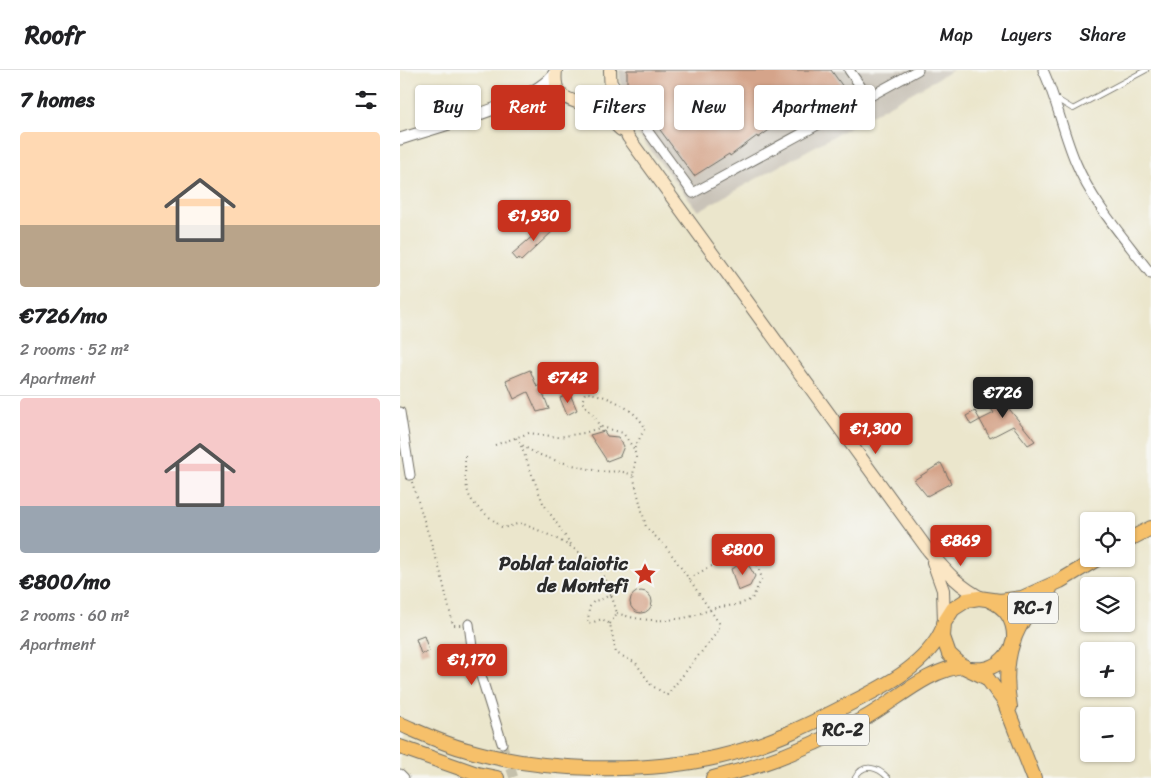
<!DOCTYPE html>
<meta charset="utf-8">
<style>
:root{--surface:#fff;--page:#f6f6f6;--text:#202124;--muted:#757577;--line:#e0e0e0;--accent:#c8321e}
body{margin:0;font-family:Sriracha,sans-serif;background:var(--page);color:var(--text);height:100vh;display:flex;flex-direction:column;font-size:19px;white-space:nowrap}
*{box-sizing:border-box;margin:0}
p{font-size:16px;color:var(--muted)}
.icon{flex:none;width:28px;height:28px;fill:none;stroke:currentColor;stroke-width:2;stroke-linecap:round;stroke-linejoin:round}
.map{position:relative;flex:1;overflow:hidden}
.side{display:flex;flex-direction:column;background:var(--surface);width:400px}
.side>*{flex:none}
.top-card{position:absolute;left:15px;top:15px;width:475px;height:45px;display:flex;gap:10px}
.controls{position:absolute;left:680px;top:442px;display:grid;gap:10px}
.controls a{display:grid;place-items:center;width:55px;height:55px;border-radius:5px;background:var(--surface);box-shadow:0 1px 4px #0004;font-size:25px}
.price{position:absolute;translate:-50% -42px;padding:0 11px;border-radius:5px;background:var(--accent);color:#fff;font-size:16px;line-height:32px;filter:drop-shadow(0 1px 2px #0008)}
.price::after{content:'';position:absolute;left:50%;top:30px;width:15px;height:11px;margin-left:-8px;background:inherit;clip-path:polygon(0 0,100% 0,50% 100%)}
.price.active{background:#222;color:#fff}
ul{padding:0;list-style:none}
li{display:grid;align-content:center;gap:10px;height:265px;padding:0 20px}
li+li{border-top:1px solid var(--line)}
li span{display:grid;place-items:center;height:155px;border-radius:5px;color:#555}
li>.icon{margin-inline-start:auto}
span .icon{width:90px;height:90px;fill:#fffc;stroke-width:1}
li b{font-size:21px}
h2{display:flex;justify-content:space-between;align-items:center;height:60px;padding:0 20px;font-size:21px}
.pill{padding:0 18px;border-radius:5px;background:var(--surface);box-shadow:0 1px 4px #0004;font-size:18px;line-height:45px}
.pill.active{background:var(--accent);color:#fff}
header{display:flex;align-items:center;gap:30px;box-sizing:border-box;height:70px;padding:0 25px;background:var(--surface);border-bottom:1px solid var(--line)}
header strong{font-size:24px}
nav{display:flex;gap:28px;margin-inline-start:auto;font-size:18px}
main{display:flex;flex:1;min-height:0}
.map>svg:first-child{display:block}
.industrial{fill:#c9c3b8}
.building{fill:#d5a48a}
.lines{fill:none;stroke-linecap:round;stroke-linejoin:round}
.minor-tunnel{stroke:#c5c1ac;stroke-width:9;stroke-dasharray:9 4.5;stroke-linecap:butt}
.service-casing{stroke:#6e6c63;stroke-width:6}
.minor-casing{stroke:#6e6c63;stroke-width:11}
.tertiary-casing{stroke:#6e6c63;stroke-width:13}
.secondary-casing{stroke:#6e6c63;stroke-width:14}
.primary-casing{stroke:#6e6c63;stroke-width:16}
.path{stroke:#6e6c63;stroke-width:2;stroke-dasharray:1 4;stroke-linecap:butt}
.service{stroke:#fff;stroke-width:4.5}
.minor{stroke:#fff;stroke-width:9}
.tertiary{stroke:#fff;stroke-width:11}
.secondary{stroke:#fbe6c4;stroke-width:12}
.primary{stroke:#f6c06b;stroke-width:14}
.labels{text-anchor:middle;stroke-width:4;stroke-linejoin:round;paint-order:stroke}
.shield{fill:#f6f6f2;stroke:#686867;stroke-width:1}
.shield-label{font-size:18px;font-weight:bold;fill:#2b2b2b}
.poi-label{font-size:19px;font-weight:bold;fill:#2b2b2b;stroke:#f6f6f2;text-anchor:end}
</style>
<header>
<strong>Roofr</strong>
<nav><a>Map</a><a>Layers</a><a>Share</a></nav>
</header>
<main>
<section class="side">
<h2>7 homes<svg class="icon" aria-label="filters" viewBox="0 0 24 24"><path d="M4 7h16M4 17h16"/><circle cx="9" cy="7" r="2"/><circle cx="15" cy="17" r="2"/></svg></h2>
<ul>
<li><span style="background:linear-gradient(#ffd9b3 60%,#b9a48a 0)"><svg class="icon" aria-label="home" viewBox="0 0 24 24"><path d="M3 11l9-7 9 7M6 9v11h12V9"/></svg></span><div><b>€726/mo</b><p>2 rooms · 52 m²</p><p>Apartment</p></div></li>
<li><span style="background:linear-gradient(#f6c9c9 70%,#9aa5b1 0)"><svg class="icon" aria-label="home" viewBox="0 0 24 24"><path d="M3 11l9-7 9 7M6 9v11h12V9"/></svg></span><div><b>€800/mo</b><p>2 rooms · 60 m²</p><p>Apartment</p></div></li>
</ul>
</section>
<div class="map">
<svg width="751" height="708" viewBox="0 0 751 708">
<rect width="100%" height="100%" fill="#f6f6f2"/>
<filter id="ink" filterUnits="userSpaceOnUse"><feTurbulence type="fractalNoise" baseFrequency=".02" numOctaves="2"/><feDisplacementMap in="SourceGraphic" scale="10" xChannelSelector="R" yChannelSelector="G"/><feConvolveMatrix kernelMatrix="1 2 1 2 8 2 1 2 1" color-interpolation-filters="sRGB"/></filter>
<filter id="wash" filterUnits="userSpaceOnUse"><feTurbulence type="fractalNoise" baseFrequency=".0096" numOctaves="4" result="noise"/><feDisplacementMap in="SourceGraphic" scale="20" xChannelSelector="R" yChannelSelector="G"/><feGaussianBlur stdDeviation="1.12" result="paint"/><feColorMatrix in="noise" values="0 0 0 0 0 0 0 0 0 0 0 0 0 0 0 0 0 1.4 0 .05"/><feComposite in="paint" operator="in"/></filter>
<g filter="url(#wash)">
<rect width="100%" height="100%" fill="#ebe6cc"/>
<path class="industrial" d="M219,0H553L298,141L224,46Z"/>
<g id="blocks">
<path class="building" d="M227,0H431L446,21L394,48L392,44L358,68L357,66L330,86L329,84L294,106L227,15Z
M150,151L155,156L154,160L121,191L119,188L117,190L112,184Z
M130,300L137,317L140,315L149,339L137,342L128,322L114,329L106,310Z
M600,322L608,334L606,335L635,371L628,375L613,356L590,368L586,361L580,350L594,343L585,330Z
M170,324L177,340L167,345L160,328Z
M575,341L580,350L571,355L566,346Z
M204,361L207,366L218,367L224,376L220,386L207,391L190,365Z
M541,393L551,413L527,426L514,410Z
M341,494L349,496L355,506L350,516L338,521L331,499Z
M230 532a11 11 0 1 1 22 0a11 11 0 1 1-22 0Z
M24,566L29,581L21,584L16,569Z"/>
</g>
</g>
<g filter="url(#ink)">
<use href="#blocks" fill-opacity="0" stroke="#6e6c63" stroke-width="1"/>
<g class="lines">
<path class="minor-tunnel" d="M102,673L114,708"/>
<defs>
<path id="service" d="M655,28L673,39L746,0
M455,708C463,692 478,697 488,708"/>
<path id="minor" d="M449,0L468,27
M643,0C657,30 663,63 676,93C693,134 725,169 751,204
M211,11L293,123L518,0
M0,342L10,405
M69,554L72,577L102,673
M0,704L4,708"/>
<path id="tertiary" d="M127,28H165
M0,69C35,57 141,32 156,0"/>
<path id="secondary" d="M156,0C152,32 172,28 192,38C203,44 213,52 221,60
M210,0L211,27L228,67L528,480C545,500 560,518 584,529
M533,492L543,520L544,553"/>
<path id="primary" d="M726,471L751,458
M589,530C606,537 615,551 614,570
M571,599C588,601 601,595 610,580
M610,637C601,589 613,552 650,519
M0,654C21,663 44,674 67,680C141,702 243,704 318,687C365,676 409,655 451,633C485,616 528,594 543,558
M0,677L77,704L97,708
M313,708C367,695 415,675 463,649C495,632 527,599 564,596
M634,708L604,631L587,608L562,596L549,584L543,567L544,553L553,539L567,530L579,528L600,531L622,528L660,511L697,489"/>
</defs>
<use href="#service" class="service-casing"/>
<use href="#minor" class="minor-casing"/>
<use href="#tertiary" class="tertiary-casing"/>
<use href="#secondary" class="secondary-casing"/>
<use href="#primary" class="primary-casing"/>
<path class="path" d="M200,358L195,347L182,332L185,323C205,323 237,340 245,358L234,379
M116,368C125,386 180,397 199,401C212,403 218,399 233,405
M95,375L129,363L158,367L184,363L202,357L223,363L234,379L236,387L233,405L246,457L267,478L289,509L309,497L348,483L355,490L362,508L352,529C337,536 335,535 319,537C310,539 302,543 293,546C268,552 241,552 217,543
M121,376L143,433L172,476
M65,386C65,432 68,430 103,458L121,453C151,465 205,488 211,524L203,529L194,531L189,538L188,554L202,549L210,554L216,583L236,593L251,615L267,625L319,560V553L289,509
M12,412L41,504L53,555H61
M210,554L217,543L211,524"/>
<use href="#service" class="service"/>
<use href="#minor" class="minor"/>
<use href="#tertiary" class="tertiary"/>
<use href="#secondary" class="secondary"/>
<use href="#primary" class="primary"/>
</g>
</g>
<defs>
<symbol id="sight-bare" viewBox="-9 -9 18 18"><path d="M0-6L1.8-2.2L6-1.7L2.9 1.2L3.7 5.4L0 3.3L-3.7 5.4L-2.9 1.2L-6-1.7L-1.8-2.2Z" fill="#c8321e" stroke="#f6f6f2" stroke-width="2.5" paint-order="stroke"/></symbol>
</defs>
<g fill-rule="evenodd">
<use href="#sight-bare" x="229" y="488" width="32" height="32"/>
</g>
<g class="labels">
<g class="shield">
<rect x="608" y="522.5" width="50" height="31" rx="4"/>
<rect x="417" y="644.5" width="52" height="31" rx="4"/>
</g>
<g class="shield-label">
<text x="633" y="544">RC-1</text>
<text x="443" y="666">RC-2</text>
</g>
<g class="poi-label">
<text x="228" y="500">Poblat talaiotic<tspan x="228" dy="22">de Montefi</tspan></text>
</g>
</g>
</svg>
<div class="controls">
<a><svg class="icon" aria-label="locate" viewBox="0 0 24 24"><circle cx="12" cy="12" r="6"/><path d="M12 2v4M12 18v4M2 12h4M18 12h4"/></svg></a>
<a><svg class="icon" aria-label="layers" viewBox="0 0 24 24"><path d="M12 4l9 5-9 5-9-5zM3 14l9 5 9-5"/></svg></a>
<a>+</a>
<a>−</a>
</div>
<b class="price" style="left:134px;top:172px">€1,930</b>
<b class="price" style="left:168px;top:334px">€742</b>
<b class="price active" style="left:603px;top:349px">€726</b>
<b class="price" style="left:476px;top:385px">€1,300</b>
<b class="price" style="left:561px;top:497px">€869</b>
<b class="price" style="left:343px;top:506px">€800</b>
<b class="price" style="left:72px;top:616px">€1,170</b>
<div class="top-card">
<a class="pill">Buy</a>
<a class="pill active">Rent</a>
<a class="pill">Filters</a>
<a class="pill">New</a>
<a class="pill">Apartment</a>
</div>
</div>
</main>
